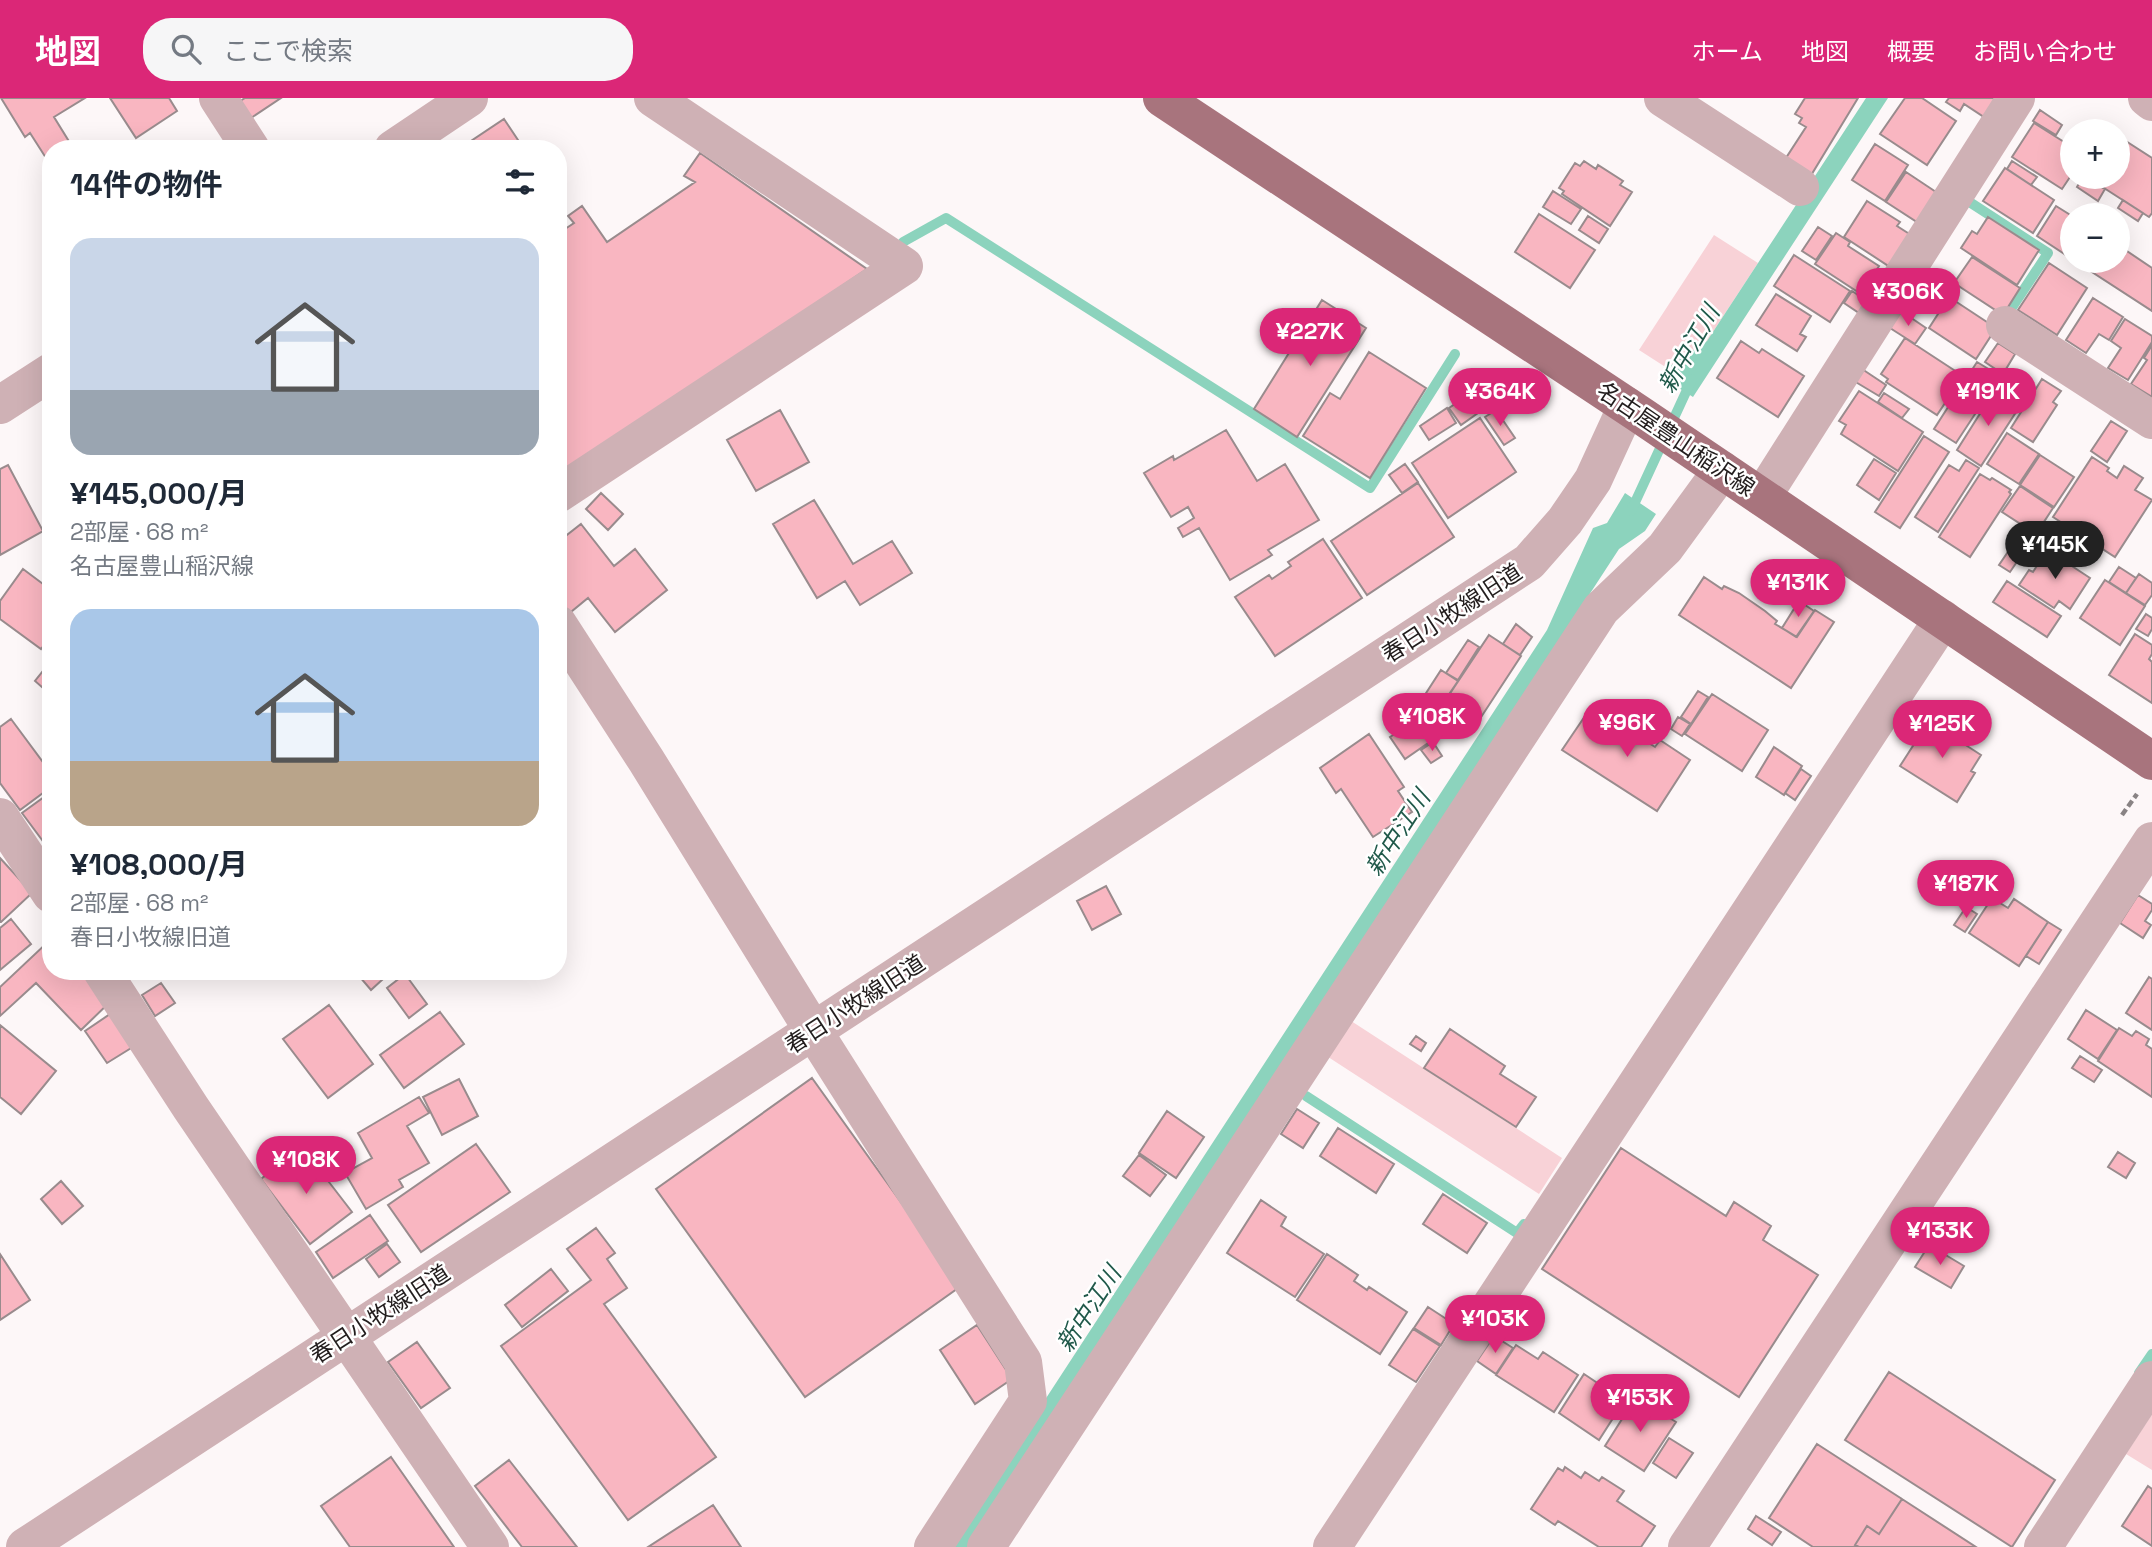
<!DOCTYPE html>
<html lang="ja">
<meta charset="utf-8">
<style>
:root{--surface:#fff;--page:#f6f6f7;--text:#1f2937;--muted:#747a83;--accent:#db2777}
body{margin:0;font-family:"Space Grotesk","Noto Sans JP",sans-serif;background:var(--page);color:var(--text);height:100vh;display:flex;flex-direction:column;font-size:26px;white-space:nowrap}
*{box-sizing:border-box;margin:0}
p{font-size:23px;color:var(--muted)}
.icon{flex:none;width:38px;height:38px;fill:none;stroke:currentColor;stroke-width:2;stroke-linecap:round;stroke-linejoin:round}
.map{position:relative;flex:1;overflow:hidden}
.details{position:absolute;left:42px;top:42px;width:525px;height:840px;display:flex;flex-direction:column;background:var(--surface);border-radius:28px;box-shadow:0 7px 28px #0002}
.details>*{flex:none}
.buttons{position:absolute;left:2060px;top:21px;display:grid;gap:14px}
.buttons a{display:grid;place-items:center;width:70px;height:70px;border-radius:50%;background:var(--surface);box-shadow:0 7px 28px #0002;font-size:35px}
.price{position:absolute;translate:-50% -60px;padding:0 16px;border-radius:24px;background:var(--accent);color:#fff;font-size:23px;line-height:46px;filter:drop-shadow(0 2px 4px #0008)}
.price::after{content:'';position:absolute;left:50%;top:42px;width:21px;height:16px;margin-left:-10px;background:inherit;clip-path:polygon(0 0,100% 0,50% 100%)}
.price.active{background:#222;color:#fff}
ul{padding:0;list-style:none}
li{display:grid;align-content:center;gap:14px;height:371px;padding:0 28px}
li span{display:grid;place-items:center;height:217px;border-radius:21px;color:#555}
li>.icon{margin-inline-start:auto}
span .icon{width:126px;height:126px;fill:#fffc;stroke-width:1}
li b{font-size:30px}
h2{display:flex;justify-content:space-between;align-items:center;height:84px;padding:0 28px;font-size:30px}
header{display:flex;align-items:center;gap:42px;box-sizing:border-box;height:98px;padding:0 35px;background:var(--accent);color:#fff}
header strong{font-size:33px}
nav{display:flex;gap:38px;margin-inline-start:auto;font-size:24px}
.search{width:490px;height:63px;background:var(--page);display:flex;align-items:center;gap:18px;box-sizing:border-box;padding:0 24px;border-radius:28px;color:var(--muted);font-size:26px}
.map>svg:first-child{display:block}
.green{fill:#f8d2d7}
.water{fill:#8cd3bd}
.lines{fill:none;stroke-linecap:round;stroke-linejoin:round}
.stream{stroke:#8cd3bd;stroke-width:10}
.building{fill:#f9b6c1;stroke:#998b8d;stroke-width:2}
.path{stroke:#898384;stroke-width:4.5;stroke-dasharray:7 3.5;stroke-linecap:butt}
.minor{stroke:#cfb1b5;stroke-width:38}
.major{stroke:#a8747d;stroke-width:38}
.labels{text-anchor:middle;stroke-width:5;stroke-linejoin:round;paint-order:stroke}
.street-label{font-size:23px;fill:#221d1d;stroke:#fff}
.water-label{font-size:24px;font-style:italic;fill:#20594a;stroke:#fff}
</style>
<header>
<strong>地図</strong>
<div class="search"><svg class="icon" aria-label="search" viewBox="0 0 24 24"><circle cx="10" cy="10" r="6"/><path d="M15 15l6 6"/></svg>ここで検索</div>
<nav><a>ホーム</a><a>地図</a><a>概要</a><a>お問い合わせ</a></nav>
</header>
<div class="map">
<svg width="2152" height="1449" viewBox="0 0 2152 1449">
<rect width="100%" height="100%" fill="#fdf7f8"/>
<path class="green" d="M1714,137L1758,165L1707,243L1667,270L1639,252Z
M1345,919L1562,1060L1539,1096L1322,955Z
M2152,1316V1372L2126,1356Z"/>
<path class="water" d="M1866,0H1888L1693,299L1663,280L1667,270L1707,243Z
M1625,395L1656,416L1645,433L1619,451L969,1449H949L1547,532L1593,430L1607,425Z"/>
<g class="lines">
<path class="stream" d="M1971,105L2048,155L2009,214L2015,218
M903,144L946,120L1370,390L1455,256
M1631,413L1692,281
M1306,998L1517,1135L1524,1126
M2139,1275L2152,1256"/>
</g>
<path class="building" d="M1,0H85L54,19L70,45L61,51H51V57L46,60L30,35L25,39Z
M110,0H169L177,13L136,40Z
M245,0H281L248,22L237,5Z
M1805,0H1858L1810,79L1784,63L1806,29L1799,25L1802,20L1795,16Z
M1905,0H1922L1956,23L1927,67L1880,36Z
M1949,0H2001L1987,21L1964,6L1960,13L1946,4Z
M2040,12L2062,27L2056,37L2033,23Z
M504,21L524,51H459Z
M2034,25L2072,49V76L2062,91L2012,59Z
M2118,38L2152,60V115L2149,119L2087,79H2118Z
M1875,46L1908,67L1885,103L1852,82Z
M700,55L867,171L558,381V121L565,131L574,125L568,118L582,108L607,144L695,84L684,78Z
M1584,63L1596,71L1598,67L1623,83L1620,87L1632,94L1610,128L1562,96L1564,93L1559,90L1575,65L1580,68Z
M2012,63L2037,79L2031,87L2007,71Z
M2005,70L2054,102L2033,135L1983,103Z
M1906,74L1939,96L1920,126L1886,104Z
M2083,79L2105,91L2098,103L2077,89Z
M1553,93L1581,111L1571,126L1543,109Z
M2123,102L2143,115L2138,123L2118,110Z
M1867,103L1900,124L1897,128L1911,137L1890,169L1844,139Z
M2056,108L2072,118V161L2037,138Z
M1539,116L1595,152L1570,190L1515,154Z
M1588,118L1608,131L1599,145L1579,132Z
M1988,119L2039,152L2017,187L1961,150L1972,133L1977,136Z
M1818,129L1832,138L1816,162L1802,153Z
M1836,135L1850,144L1848,148L1879,168L1861,196L1815,166Z
M2118,147L2152,170V213L2075,163H2118Z
M1794,157L1850,193L1830,224L1774,188Z
M1972,159L2020,190L2003,217L1954,185Z
M2049,165L2087,190L2057,237L2018,212Z
M1852,193L1870,205L1862,217L1844,205Z
M1776,196L1811,218L1800,236L1806,239L1797,253L1756,227Z
M1949,199L1996,230L1976,261L1929,230Z
M2093,200L2123,219L2109,242L2099,236L2086,255L2066,242Z
M1322,202L1366,230L1297,339L1254,311Z
M1901,213L1926,230L1915,246L1890,230Z
M2125,221L2152,238V244L2128,282L2108,270L2121,250L2111,243Z
M1905,240L1963,278L1937,317L1886,284L1888,281L1881,276Z
M1741,243L1759,255L1762,251L1804,278L1778,319L1717,280Z
M1998,245L2015,256L2003,276L1985,264Z
M2152,247V299L2131,286L2147,262L2144,260Z
M1369,254L1426,290L1370,380L1303,338L1330,295L1340,301Z
M1977,264L2000,278L1956,345L1934,331Z
M1862,271L1886,287L1879,298L1854,283Z
M2042,281L2061,293L2053,304L2057,307L2033,344L2011,330Z
M1995,292L2020,308L1981,368L1957,352Z
M1859,293L1923,334L1898,373L1841,336L1846,327L1839,323Z
M1884,295L1909,311L1902,320L1878,304Z
M1467,298L1478,315L1461,327L1449,310Z
M1447,310L1456,325L1429,342L1420,328Z
M780,312L809,364L756,393L727,342Z
M1496,312L1515,340L1504,347L1485,319Z
M1480,320L1516,374L1448,420L1412,365Z
M2111,323L2127,333L2107,364L2091,353Z
M1226,332L1257,383L1285,366L1319,422L1268,452L1272,457L1230,482L1199,430L1183,439L1178,430L1194,420L1188,409L1171,419L1144,375L1173,358L1174,362Z
M2007,335L2039,356L2019,386L1987,366Z
M1924,338L1949,354L1900,430L1875,414Z
M2040,357L2074,379L2054,409L2020,387Z
M2092,359L2109,370L2107,373L2117,380L2124,368L2143,380L2135,392L2152,402L2115,459L2053,419Z
M1874,361L1896,375L1879,402L1857,387Z
M1966,362L1979,370L1938,434L1915,419L1949,367L1959,373Z
M1405,366L1418,384L1402,395L1389,377Z
M8,367L43,433L0,457V371Z
M1980,376L1990,382L1992,380L2011,392L2009,394L2011,396L1970,459L1939,439Z
M1418,385L1454,439L1367,497L1331,443Z
M2020,388L2053,410L2036,436L2002,414Z
M601,395L623,416L608,432L586,411Z
M814,402L853,466L892,443L912,475L860,507L845,483L817,500L773,426Z
M581,426L614,468L635,451L667,492L615,534L588,500L566,518L558,508V487L563,484L558,478V444Z
M1323,441L1362,500L1275,558L1235,499L1269,477L1272,481L1291,468L1288,464Z
M2016,442L2027,449L2010,474L1999,467Z
M2049,453L2090,480L2070,511L2059,503L2054,510L2019,487L2029,472L2033,474L2045,455L2047,456Z
M2119,469L2136,480L2126,495L2109,484Z
M23,471L51,492V538L41,551L0,521V503Z
M2139,476L2152,485V497L2145,507L2126,495Z
M1704,479L1722,491L1724,488L1739,495L1765,513L1777,523L1775,526L1797,539L1815,512L1834,524L1791,590L1679,517Z
M2105,482L2145,508L2120,547L2080,520Z
M2007,483L2061,518L2047,539L1993,504Z
M1799,503L1814,513L1796,539L1782,530Z
M2146,516L2152,520V531L2148,538L2136,531Z
M1516,526L1532,539L1520,557L1503,546Z
M2135,536L2152,547V556L2149,561L2152,564V605L2109,577Z
M1489,537L1521,558L1472,633L1439,612Z
M1468,542L1479,549L1458,582L1446,575Z
M47,568L51,571V597L35,583Z
M1441,572L1458,583L1435,617L1419,606Z
M1698,593L1708,599L1691,626L1681,619Z
M1712,596L1768,632L1742,673L1685,636Z
M1587,615L1605,626L1609,619L1655,649L1660,642L1690,662L1657,713L1562,652Z
M1678,619L1690,626L1682,638L1671,631Z
M11,621L51,675V689L20,712L0,685V629Z
M1417,622L1431,643L1405,661L1390,639Z
M1929,623L1933,626L1935,623L1948,631L1950,628L1965,637L1961,644L1981,657L1971,673L1975,675L1957,704L1900,668Z
M1369,636L1404,689L1398,693L1412,714L1373,739L1341,691L1336,695L1320,670Z
M1433,644L1442,658L1431,665L1421,652Z
M1774,649L1802,668L1784,697L1756,679Z
M1801,671L1811,678L1795,702L1785,695Z
M51,694V754L22,715Z
M0,760L32,795L1,824H0Z
M1106,788L1121,816L1092,832L1077,803Z
M2138,797L2152,806V812L2145,823L2151,827L2143,840L2120,825Z
M1992,800L2008,810L2014,801L2048,824L2019,868L1969,835Z
M1966,809L1977,816L1965,834L1954,827Z
M11,821L31,846L0,872V830Z
M2048,824L2061,832L2039,866L2026,858Z
M51,841V873H85L112,902L81,932L36,885L0,918V889Z
M366,873H379L384,880L371,892L359,878Z
M405,876L427,906L409,920L387,890Z
M2149,879L2152,881V932L2126,915Z
M161,885L175,905L155,918L142,897Z
M329,907L373,966L328,1000L283,941Z
M2086,912L2117,932L2098,961L2068,941Z
M113,914L136,947L107,965L85,933Z
M440,914L464,946L404,990L380,957Z
M0,927L56,973L21,1016L0,999Z
M2119,930L2132,938L2136,933L2149,941L2146,947L2152,951V999L2098,963Z
M1450,931L1505,968L1500,976L1536,999L1516,1029L1424,970Z
M1416,938L1426,945L1421,953L1410,946Z
M2080,958L2102,972L2094,984L2072,970Z
M812,980L961,1188L805,1299L656,1091Z
M459,981L478,1018L442,1037L423,999Z
M419,999L429,1015L407,1028L429,1065L399,1082L403,1089L366,1111L345,1075L372,1060L358,1035Z
M1297,1011L1319,1025L1303,1050L1281,1036Z
M1167,1013L1204,1039L1176,1080L1139,1055Z
M1338,1030L1394,1066L1376,1095L1320,1058Z
M476,1046L510,1094L421,1154L388,1107Z
M302,1049L352,1114L310,1146L261,1081Z
M1621,1050L1726,1118L1734,1104L1771,1128L1763,1142L1818,1177L1739,1299L1542,1171Z
M2118,1054L2135,1065L2126,1080L2108,1069Z
M1139,1057L1166,1077L1150,1098L1123,1078Z
M61,1083L83,1108L62,1126L41,1101Z
M1443,1096L1487,1125L1467,1155L1423,1126Z
M1261,1102L1286,1119L1281,1128L1324,1156L1295,1199L1227,1155Z
M370,1117L388,1143L333,1180L316,1154Z
M596,1130L615,1155L607,1161L627,1190L604,1206L716,1359L628,1422L501,1248L591,1182L567,1151Z
M387,1146L400,1164L379,1179L366,1161Z
M1929,1147L1964,1168L1951,1190L1915,1169Z
M0,1156L30,1202L0,1222Z
M1327,1156L1358,1177L1354,1183L1367,1192L1369,1189L1407,1214L1380,1256L1297,1202Z
M551,1171L568,1193L522,1229L505,1207Z
M1428,1209L1454,1226L1441,1247L1414,1230Z
M977,1227L1012,1281L975,1306L940,1252Z
M1413,1231L1440,1248L1416,1284L1389,1267Z
M1494,1238L1513,1250L1496,1276L1477,1263Z
M417,1244L450,1290L421,1310L388,1264Z
M1516,1247L1538,1261L1543,1254L1578,1277L1554,1314L1496,1277Z
M1889,1274L2055,1382L2012,1449L1845,1342Z
M1584,1276L1599,1286L1602,1283L1611,1289L1609,1293L1624,1303L1599,1342L1559,1315Z
M1636,1299L1676,1324L1644,1373L1605,1348Z
M1669,1340L1693,1355L1676,1380L1653,1365Z
M1817,1346L1902,1401L1879,1436L1867,1428L1855,1447L1859,1449H1813L1769,1420Z
M391,1359L454,1449H350L321,1408Z
M509,1362L577,1449H522L475,1388Z
M1565,1369L1581,1380L1585,1374L1599,1383L1602,1379L1624,1393L1617,1403L1655,1428L1641,1449H1599L1558,1423L1555,1427L1531,1411L1558,1370L1563,1373Z
M2148,1388L2152,1391V1448L2122,1428Z
M1902,1401L1976,1449H1859L1855,1447L1867,1428L1879,1436Z
M713,1407L741,1449H648Z
M1756,1418L1781,1434L1772,1447L1748,1431Z"/>
<g class="lines">
<path class="path" d="M2122,717L2137,696"/>
<path class="minor" d="M218,0L251,51
M1663,0L1800,89
M2147,0L2152,4
M393,51L469,0
M2005,227L2152,322
M0,307L51,274
M558,396L904,168L653,0
M1762,399L2016,0
M558,526L646,662L814,934L1023,1264L1028,1303L933,1449
M0,719L51,796
M102,873L191,1010L490,1449
M25,1449L1529,464L1565,423L1593,382L1627,308
M986,1449L1601,511L1665,450L1722,372
M1332,1449L1943,521
M1687,1449L2152,743
M2043,1449L2152,1282"/>
<path class="major" d="M1162,0L1639,316L2152,663"/>
</g>
<g class="labels">
<g class="street-label">
<text transform="translate(1676 341) rotate(34)" y="8">名古屋豊山稲沢線</text>
<text transform="translate(1452 515) rotate(-33)" y="8">春日小牧線旧道</text>
<text transform="translate(855 906) rotate(-33)" y="8">春日小牧線旧道</text>
<text transform="translate(380 1216) rotate(-33)" y="8">春日小牧線旧道</text>
</g>
<g class="water-label">
<text transform="translate(1689 251) rotate(-60)" y="8">新中江川</text>
<text transform="translate(1398 735) rotate(-57)" y="8">新中江川</text>
<text transform="translate(1089 1211) rotate(-57)" y="8">新中江川</text>
</g>
</g>
</svg>
<div class="buttons">
<a>+</a>
<a>−</a>
</div>
<b class="price" style="left:1908px;top:230px">¥306K</b>
<b class="price" style="left:1310px;top:270px">¥227K</b>
<b class="price" style="left:1500px;top:330px">¥364K</b>
<b class="price" style="left:1988px;top:330px">¥191K</b>
<b class="price active" style="left:2055px;top:483px">¥145K</b>
<b class="price" style="left:1798px;top:521px">¥131K</b>
<b class="price" style="left:1432px;top:655px">¥108K</b>
<b class="price" style="left:1627px;top:661px">¥96K</b>
<b class="price" style="left:1942px;top:662px">¥125K</b>
<b class="price" style="left:1966px;top:822px">¥187K</b>
<b class="price" style="left:306px;top:1098px">¥108K</b>
<b class="price" style="left:1940px;top:1169px">¥133K</b>
<b class="price" style="left:1495px;top:1257px">¥103K</b>
<b class="price" style="left:1640px;top:1336px">¥153K</b>
<section class="details">
<h2>14件の物件<svg class="icon" aria-label="filters" viewBox="0 0 24 24"><path d="M4 7h16M4 17h16"/><circle cx="9" cy="7" r="2"/><circle cx="15" cy="17" r="2"/></svg></h2>
<ul>
<li><span style="background:linear-gradient(#c9d6e8 70%,#9aa5b1 0)"><svg class="icon" aria-label="home" viewBox="0 0 24 24"><path d="M3 11l9-7 9 7M6 9v11h12V9"/></svg></span><div><b>¥145,000/月</b><p>2部屋 · 68 m²</p><p>名古屋豊山稲沢線</p></div></li>
<li><span style="background:linear-gradient(#a9c7e8 70%,#b9a48a 0)"><svg class="icon" aria-label="home" viewBox="0 0 24 24"><path d="M3 11l9-7 9 7M6 9v11h12V9"/></svg></span><div><b>¥108,000/月</b><p>2部屋 · 68 m²</p><p>春日小牧線旧道</p></div></li>
</ul>
</section>
</div>
